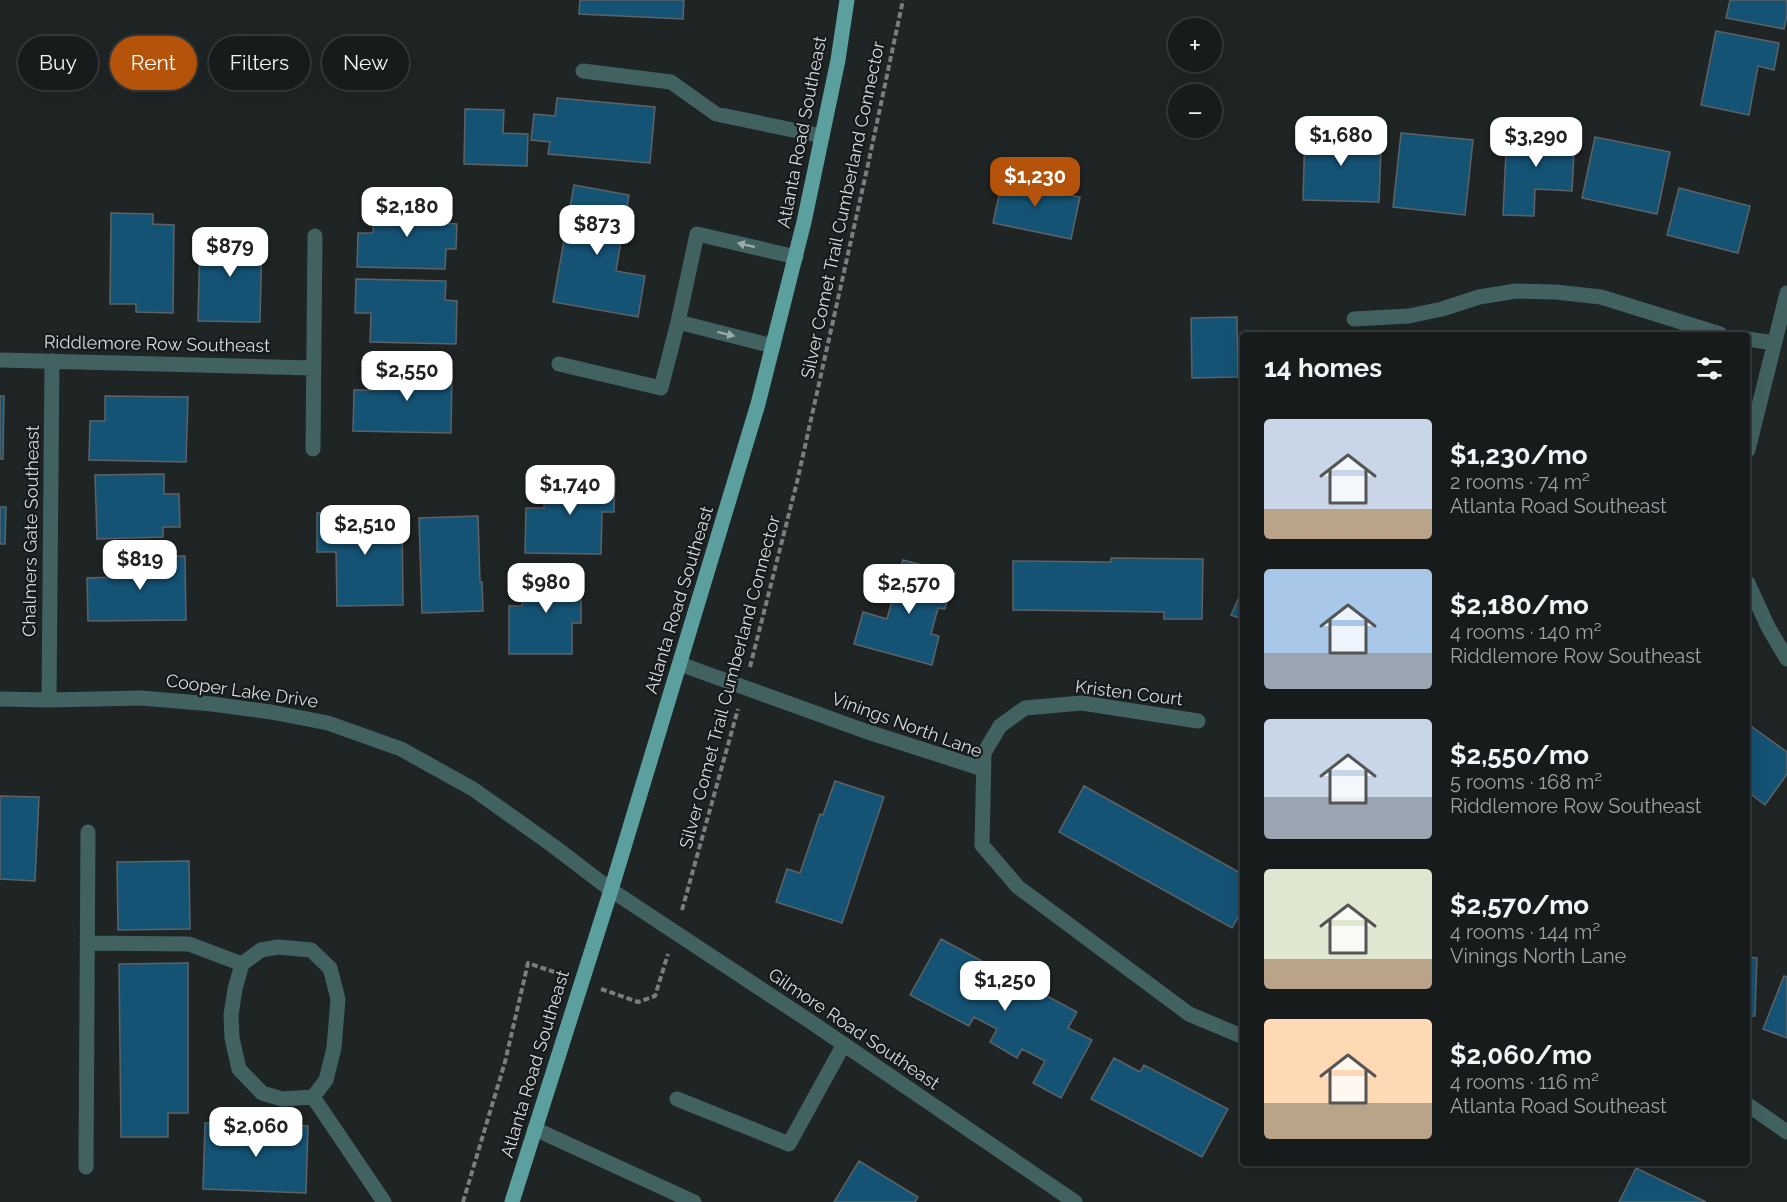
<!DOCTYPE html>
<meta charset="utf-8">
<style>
:root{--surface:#171b1c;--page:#202425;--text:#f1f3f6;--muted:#9ea1a3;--line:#36393b;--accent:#b45309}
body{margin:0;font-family:Raleway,sans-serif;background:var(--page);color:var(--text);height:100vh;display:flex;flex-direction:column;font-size:22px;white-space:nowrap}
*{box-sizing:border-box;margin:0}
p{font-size:20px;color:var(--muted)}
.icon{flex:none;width:33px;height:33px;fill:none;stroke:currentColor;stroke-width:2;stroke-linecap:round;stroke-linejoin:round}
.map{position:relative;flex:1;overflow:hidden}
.side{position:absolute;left:1240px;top:332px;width:510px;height:834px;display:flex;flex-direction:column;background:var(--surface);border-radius:6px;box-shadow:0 6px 24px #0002,0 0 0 2px var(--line)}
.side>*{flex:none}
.banner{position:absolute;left:18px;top:36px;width:570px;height:54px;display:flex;gap:12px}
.buttons{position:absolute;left:1168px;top:18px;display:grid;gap:12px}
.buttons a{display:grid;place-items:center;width:54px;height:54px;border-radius:50%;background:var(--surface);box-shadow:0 6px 24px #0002,0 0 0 2px var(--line);font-size:30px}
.price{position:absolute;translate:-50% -51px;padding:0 14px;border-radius:12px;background:#fff;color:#222;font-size:20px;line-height:39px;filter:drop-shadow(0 2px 3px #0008)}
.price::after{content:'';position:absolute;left:50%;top:36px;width:18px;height:14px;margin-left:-9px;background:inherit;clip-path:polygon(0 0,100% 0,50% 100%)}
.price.on{background:var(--accent);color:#fff}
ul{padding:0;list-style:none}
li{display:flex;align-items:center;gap:18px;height:150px;padding:0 24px}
li span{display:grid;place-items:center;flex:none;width:168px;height:120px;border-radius:6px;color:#555}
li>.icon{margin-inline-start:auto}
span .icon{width:72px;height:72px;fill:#fffc;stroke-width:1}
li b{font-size:26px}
h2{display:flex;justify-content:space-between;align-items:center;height:72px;padding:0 24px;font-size:26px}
.pill{padding:0 21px;border-radius:27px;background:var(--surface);box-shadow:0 6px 24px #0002,0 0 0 2px var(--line);font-size:21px;line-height:54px}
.pill.on{background:var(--accent);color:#fff}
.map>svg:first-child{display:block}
.building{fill:#155375;stroke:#5e6265;stroke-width:1.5}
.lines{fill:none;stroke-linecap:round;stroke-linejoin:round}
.path{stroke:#7a7e7f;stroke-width:4;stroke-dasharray:6 3;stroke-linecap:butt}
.minor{stroke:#426261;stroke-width:15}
.major{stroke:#5ba09f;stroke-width:15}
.oneway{fill:#9baaaa}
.labels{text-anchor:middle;stroke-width:4.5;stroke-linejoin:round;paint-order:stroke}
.street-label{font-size:18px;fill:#d7dadb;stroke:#161a1c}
</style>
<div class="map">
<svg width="1787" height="1202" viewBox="0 0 1787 1202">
<rect width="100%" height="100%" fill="#1f2425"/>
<path class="building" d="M580,0H684L683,19L579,14Z
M1730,0H1787V15L1784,29L1726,18Z
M1716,31L1779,43L1774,70L1758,66L1749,115L1701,105Z
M557,98L655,107L650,163L548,154L550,142L531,140L534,114L555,116Z
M465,109L504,110L503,133L528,134L527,166L464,164Z
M1340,125H1364V149L1381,150L1379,202L1303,200L1305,131L1340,132Z
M1507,130L1575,133L1572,191L1535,189L1534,216L1503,215Z
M1401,133L1473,140L1465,215L1393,207Z
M1595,137L1670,152L1657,214L1582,198Z
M1005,168L1022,172L1019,185L1080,197L1071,239L993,223Z
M574,185L629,195L616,271L645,276L638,317L553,302Z
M1679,188L1750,206L1738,253L1667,235Z
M374,205L444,206V223L457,224L456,249H446L445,269L357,267L358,233H373Z
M111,213L153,214V224L174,225L173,313L136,312V304H110Z
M200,233L262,235L260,322L198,321Z
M356,279L446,281L445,300L457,301L456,344L370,342L371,313H355Z
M1237,317L1238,377L1192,378L1191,318Z
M382,367L452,369L451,433L353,431L354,390H382Z
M0,396H4L3,459H0Z
M105,396L188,397L186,462L89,460L90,421H105Z
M164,474V494H179L180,527H163V537L97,539L95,475Z
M544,477L615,478L614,512H602L601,554L525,553L526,508H544Z
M0,507H6L5,544H0Z
M402,512L403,605L337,606L336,552H317V513Z
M478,516L480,582H482L483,611L422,613L419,518Z
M185,556L186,620L88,621L87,578L116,577L115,557Z
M1111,558L1203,559L1202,619H1164V612L1013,610V561L1111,562Z
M903,560L955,573L945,609L938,608L931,634L939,636L932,665L854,644L863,612L887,619Z
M522,572H581V623H572V654H509V606H522Z
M1244,586V620L1231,615Z
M1748,724L1787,752V774L1765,805L1748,792Z
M835,781L884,797L842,923L776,902L787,869L800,873L820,814L823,815Z
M1084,786L1244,875V907L1232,928L1059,832Z
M0,796L39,797L35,881L0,879Z
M189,861L190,929L118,930L117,862Z
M941,939L1077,1012L1068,1028L1092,1040L1061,1098L1033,1083L1045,1061L1022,1049L1017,1058L990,1042L997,1029L974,1017L969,1026L910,995Z
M1748,957L1757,958L1755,1016H1748Z
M188,963V1113H168V1137H121L119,964Z
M1784,976L1787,977V1038L1763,1029Z
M1114,1058L1140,1072L1144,1065L1228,1109L1202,1157L1091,1099Z
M205,1123L308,1126L306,1193L203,1189Z
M859,1161L918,1197L915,1202H834Z
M1636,1168L1706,1202H1619Z"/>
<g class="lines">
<path class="path" d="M750,667L797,482L869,160L903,0
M682,910L738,709
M601,989L638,1002L655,996L668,954
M463,1202L505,1062L528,963L560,974"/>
<path class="minor" d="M583,71L671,82L716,114L822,136
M1354,319L1409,316L1442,309L1479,297L1516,291L1556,292L1601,297L1720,334
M678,322L773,346
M1748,339L1774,343
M0,360L313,368
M559,364L661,388L678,322L697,234L796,257
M313,449L315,236
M1748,450L1787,293
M1748,583L1768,627L1787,659
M680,664L865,731L983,769
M0,699L49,700L141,698L212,704L271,712L328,723L401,749L473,789L552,845L611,890L808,1020L1075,1202
M49,700L52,361
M1198,721L1082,703L1025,708L1000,726L984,753L982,845L1018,887L1189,1014L1239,1035L1244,1034
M87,943L189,944L242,964
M278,947L311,950L330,968L338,999L334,1048L326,1080L313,1097L282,1099L262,1093L239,1069L232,1038L231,1015L235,989L242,964L261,950Z
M313,1097L384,1202
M677,1099L789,1144L844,1044
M1748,1105L1787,1132
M535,1129L694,1202
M86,1167L88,832"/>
<path class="major" d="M512,1202L611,890L758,404L804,222L838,60L847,0"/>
</g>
<defs><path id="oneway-solid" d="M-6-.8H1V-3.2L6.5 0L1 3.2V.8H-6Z" transform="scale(1.5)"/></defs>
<g class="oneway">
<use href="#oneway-solid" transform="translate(746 245) rotate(-167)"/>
<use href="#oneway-solid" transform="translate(726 334) rotate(14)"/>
</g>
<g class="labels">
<g class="street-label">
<text transform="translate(802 132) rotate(-79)" y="6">Atlanta Road Southeast</text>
<text transform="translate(843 210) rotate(-78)" y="6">Silver Comet Trail Cumberland Connector</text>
<text transform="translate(157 344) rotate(1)" y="6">Riddlemore Row Southeast</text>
<text transform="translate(31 531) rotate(-89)" y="6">Chalmers Gate Southeast</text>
<text transform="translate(679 600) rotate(-73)" y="6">Atlanta Road Southeast</text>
<text transform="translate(730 682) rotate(-75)" y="6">Silver Comet Trail Cumberland Connector</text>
<text transform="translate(242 691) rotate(8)" y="6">Cooper Lake Drive</text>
<text transform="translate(1129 693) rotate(7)" y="6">Kristen Court</text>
<text transform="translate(907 725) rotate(20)" y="6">Vinings North Lane</text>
<text transform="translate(854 1029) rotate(34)" y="6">Gilmore Road Southeast</text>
<text transform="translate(535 1064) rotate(-73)" y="6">Atlanta Road Southeast</text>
</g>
</g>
</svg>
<div class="buttons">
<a>+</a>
<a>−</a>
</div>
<b class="price" style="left:1341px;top:167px">$1,680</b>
<b class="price" style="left:1536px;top:168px">$3,290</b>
<b class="price on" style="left:1035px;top:208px">$1,230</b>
<b class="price" style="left:407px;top:238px">$2,180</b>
<b class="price" style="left:597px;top:256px">$873</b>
<b class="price" style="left:230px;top:278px">$879</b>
<b class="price" style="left:407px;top:402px">$2,550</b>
<b class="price" style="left:570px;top:516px">$1,740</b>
<b class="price" style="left:365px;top:556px">$2,510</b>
<b class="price" style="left:140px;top:591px">$819</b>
<b class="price" style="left:546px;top:614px">$980</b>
<b class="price" style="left:909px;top:615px">$2,570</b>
<b class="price" style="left:1005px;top:1012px">$1,250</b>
<b class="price" style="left:256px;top:1158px">$2,060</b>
<div class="banner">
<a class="pill">Buy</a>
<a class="pill on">Rent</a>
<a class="pill">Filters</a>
<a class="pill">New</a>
</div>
<section class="side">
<h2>14 homes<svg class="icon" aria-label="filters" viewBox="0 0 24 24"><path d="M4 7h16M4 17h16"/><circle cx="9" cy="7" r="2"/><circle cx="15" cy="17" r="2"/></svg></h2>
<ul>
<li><span style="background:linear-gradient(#c9d6e8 75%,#b9a48a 0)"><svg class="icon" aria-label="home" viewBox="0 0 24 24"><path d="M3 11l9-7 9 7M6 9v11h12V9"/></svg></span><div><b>$1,230/mo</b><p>2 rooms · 74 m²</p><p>Atlanta Road Southeast</p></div></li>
<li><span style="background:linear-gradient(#a9c7e8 70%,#9aa5b1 0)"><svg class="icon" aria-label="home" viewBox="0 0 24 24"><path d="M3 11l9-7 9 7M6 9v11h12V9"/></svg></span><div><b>$2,180/mo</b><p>4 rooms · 140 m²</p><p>Riddlemore Row Southeast</p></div></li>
<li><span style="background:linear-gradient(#c9d6e8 65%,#9aa5b1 0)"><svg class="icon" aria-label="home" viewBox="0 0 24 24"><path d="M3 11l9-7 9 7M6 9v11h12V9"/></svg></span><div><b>$2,550/mo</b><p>5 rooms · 168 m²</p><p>Riddlemore Row Southeast</p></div></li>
<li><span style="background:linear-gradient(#dfe7d0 75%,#b9a48a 0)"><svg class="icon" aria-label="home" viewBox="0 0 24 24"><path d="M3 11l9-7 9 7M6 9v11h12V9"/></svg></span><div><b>$2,570/mo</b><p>4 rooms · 144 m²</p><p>Vinings North Lane</p></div></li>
<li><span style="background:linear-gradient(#ffd9b3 70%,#b9a48a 0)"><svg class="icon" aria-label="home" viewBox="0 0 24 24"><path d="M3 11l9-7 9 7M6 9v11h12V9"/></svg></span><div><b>$2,060/mo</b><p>4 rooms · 116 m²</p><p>Atlanta Road Southeast</p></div></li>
</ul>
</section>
</div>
